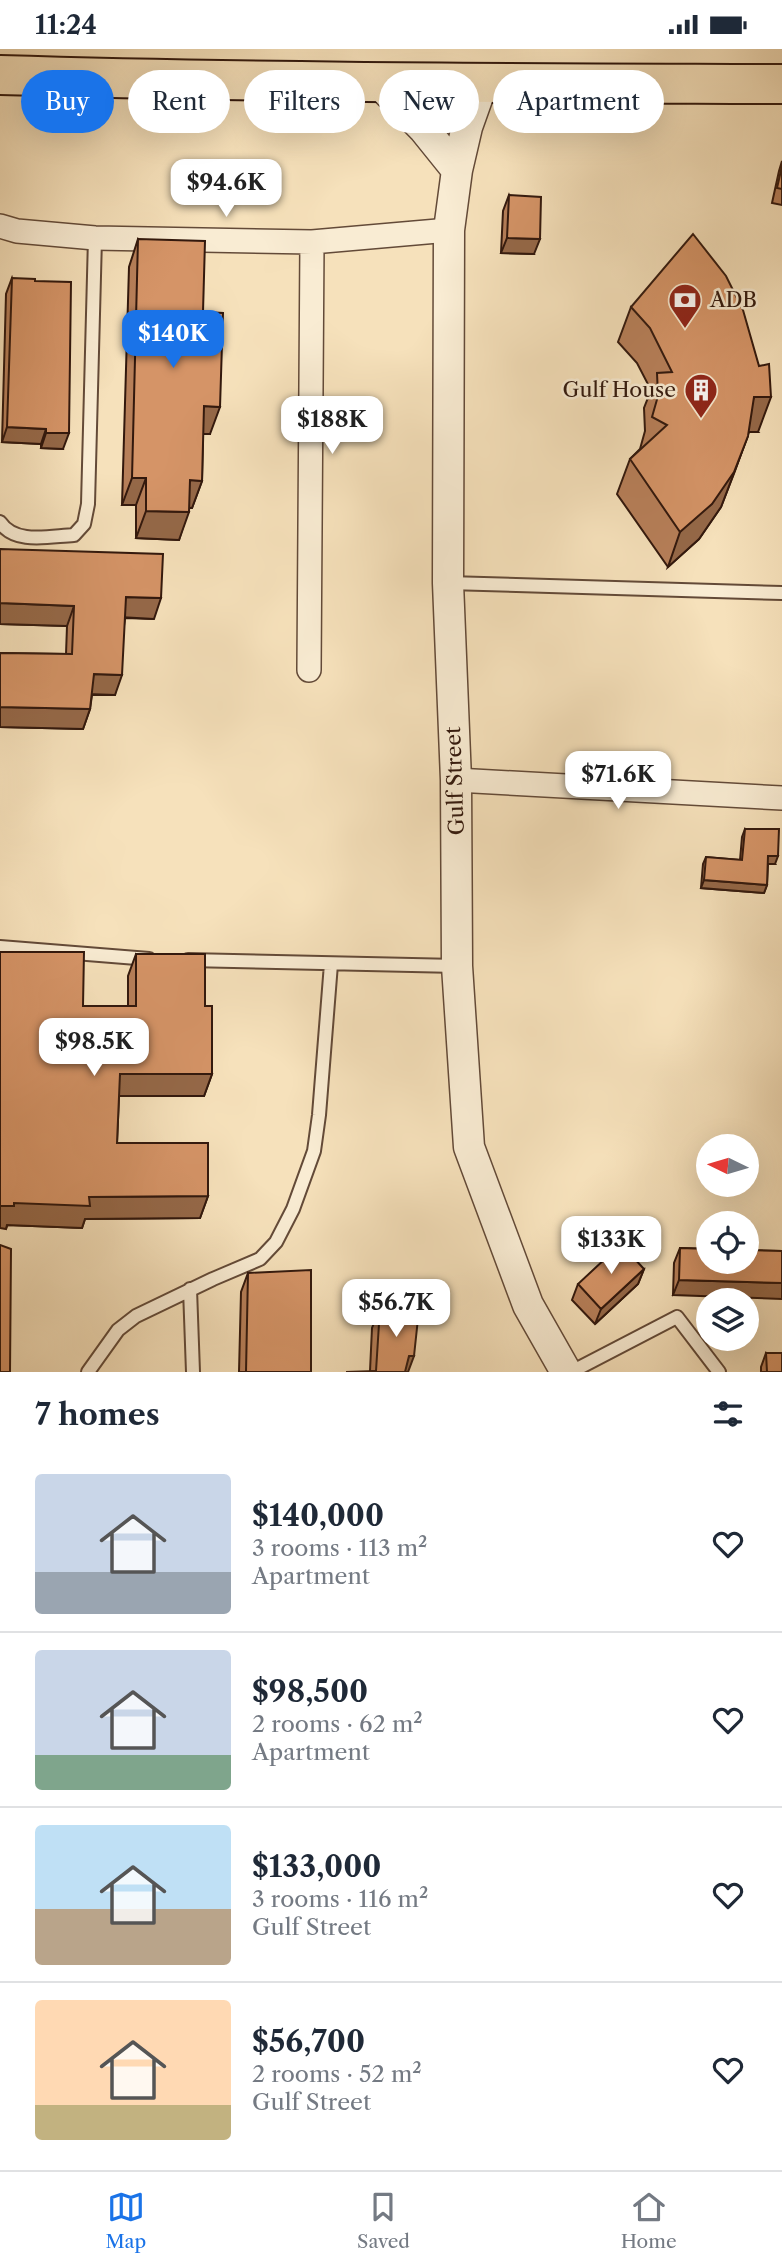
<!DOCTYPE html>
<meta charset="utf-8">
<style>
:root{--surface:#fff;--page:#f2f2f3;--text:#1f2937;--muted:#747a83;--line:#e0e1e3;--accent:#1a73e8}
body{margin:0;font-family:"Libre Caslon Text",serif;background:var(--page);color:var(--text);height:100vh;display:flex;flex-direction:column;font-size:26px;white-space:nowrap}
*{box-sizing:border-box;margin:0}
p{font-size:23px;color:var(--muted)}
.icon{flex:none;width:38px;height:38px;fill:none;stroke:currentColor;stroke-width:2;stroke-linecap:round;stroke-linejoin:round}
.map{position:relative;height:1323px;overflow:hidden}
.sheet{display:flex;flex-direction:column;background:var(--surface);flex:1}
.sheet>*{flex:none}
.top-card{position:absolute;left:21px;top:21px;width:740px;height:63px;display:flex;gap:14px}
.needle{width:46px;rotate:275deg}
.tools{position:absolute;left:696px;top:1085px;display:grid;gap:14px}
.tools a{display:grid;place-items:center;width:63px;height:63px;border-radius:50%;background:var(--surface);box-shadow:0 7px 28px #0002;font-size:35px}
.price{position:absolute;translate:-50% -60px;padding:0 16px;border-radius:14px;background:#fff;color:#222;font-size:23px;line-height:46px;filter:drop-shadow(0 2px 4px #0008)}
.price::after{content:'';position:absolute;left:50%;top:42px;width:21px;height:16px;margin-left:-10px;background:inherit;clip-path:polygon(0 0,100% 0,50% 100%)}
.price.on{background:var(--accent);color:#fff}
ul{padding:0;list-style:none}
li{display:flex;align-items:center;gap:21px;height:175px;padding:0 35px}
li+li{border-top:2px solid var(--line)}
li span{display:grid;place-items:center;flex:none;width:196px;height:140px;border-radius:7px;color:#555}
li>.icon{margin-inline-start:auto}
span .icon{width:84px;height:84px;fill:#fffc;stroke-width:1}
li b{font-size:30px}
h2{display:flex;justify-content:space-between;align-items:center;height:84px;padding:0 35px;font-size:30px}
.chip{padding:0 24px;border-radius:32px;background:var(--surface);box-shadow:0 7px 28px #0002;font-size:24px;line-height:63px}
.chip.on{background:var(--accent);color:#fff}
.status{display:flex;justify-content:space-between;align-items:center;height:49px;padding:0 35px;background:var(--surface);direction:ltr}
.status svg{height:19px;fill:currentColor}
.tabs{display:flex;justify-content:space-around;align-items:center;height:98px;border-top:2px solid var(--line);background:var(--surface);font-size:19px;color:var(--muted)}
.tabs a{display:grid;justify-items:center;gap:4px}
.tabs .on{color:var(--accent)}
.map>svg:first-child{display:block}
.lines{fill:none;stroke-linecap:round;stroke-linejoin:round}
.service-casing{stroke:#634a38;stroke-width:16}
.minor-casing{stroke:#634a38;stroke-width:26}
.tertiary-casing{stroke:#634a38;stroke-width:33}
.trunk-casing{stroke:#32180d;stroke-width:42}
.service{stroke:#f9ecd3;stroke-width:12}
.minor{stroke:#f9ecd3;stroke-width:23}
.tertiary{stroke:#f9ecd3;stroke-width:30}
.trunk{stroke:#f6e1bb;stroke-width:38}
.wall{fill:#b77f59;stroke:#32180d;stroke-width:2}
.shaded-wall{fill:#956848;stroke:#32180d;stroke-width:2}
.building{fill:#d59467;stroke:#32180d;stroke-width:2}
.labels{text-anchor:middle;stroke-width:5;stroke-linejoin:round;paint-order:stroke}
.poi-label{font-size:21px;fill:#32180d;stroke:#f9ecd3;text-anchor:start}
.street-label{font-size:21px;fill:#32180d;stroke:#f9ecd3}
</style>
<div class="status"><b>11:24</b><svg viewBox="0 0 49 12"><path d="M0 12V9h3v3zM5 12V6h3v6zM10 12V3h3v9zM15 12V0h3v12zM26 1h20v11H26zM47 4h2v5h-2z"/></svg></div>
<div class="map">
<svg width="782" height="1323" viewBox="0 0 782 1323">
<rect width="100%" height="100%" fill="#f6e1bb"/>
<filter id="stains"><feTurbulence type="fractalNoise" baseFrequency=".00286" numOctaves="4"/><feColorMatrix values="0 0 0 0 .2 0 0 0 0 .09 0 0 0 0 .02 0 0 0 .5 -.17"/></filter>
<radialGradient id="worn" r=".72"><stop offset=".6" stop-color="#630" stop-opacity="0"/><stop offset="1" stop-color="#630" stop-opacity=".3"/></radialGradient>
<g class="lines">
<defs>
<path id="service" d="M0,473C15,496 50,487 74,486L84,475L88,455L95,189
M448,534L782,544
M0,898L149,910
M188,911L457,917
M190,1240L193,1323
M88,1323L118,1281L136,1267L213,1230L260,1210L276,1193L293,1160L314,1102L319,1066L331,915
M571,1323L677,1268L719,1323"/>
<path id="minor" d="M0,177L17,182L95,189L312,193L449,181
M309,621L312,193
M456,731L782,749"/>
<path id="tertiary" d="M483,33L467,78L457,121L449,181L448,534L456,731L457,917L469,1098L528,1256L566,1323
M380,35L424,80L457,121"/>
<path id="trunk" d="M0,26C261,34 521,34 782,35"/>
</defs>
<use href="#service" class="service-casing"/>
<use href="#minor" class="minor-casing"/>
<use href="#tertiary" class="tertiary-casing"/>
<use href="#trunk" class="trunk-casing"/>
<use href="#service" class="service"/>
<use href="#minor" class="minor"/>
<use href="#tertiary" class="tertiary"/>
<use href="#trunk" class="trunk"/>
</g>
<path class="wall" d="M782,112V156L772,154L779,122Z
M509,146L534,205L501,204L503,162Z
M138,190L203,263L210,385H203L202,432L192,459H189L179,491L136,489V456H122L129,218Z
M12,229L63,400L41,399V395L2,393L6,245Z
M631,258L758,383H749L735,422L721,458L699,490L668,518L617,445L630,410L640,400L645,382L644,359L651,341L637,314L618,293Z
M0,500L154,570L125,569L115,646H92L90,660L83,680L0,678V604L66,605L67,577L0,575Z
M745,780L775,815H768L767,836L764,844L701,839L703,815L706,808L740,811L742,788Z
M136,905L205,957L212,1025L204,1047H119L117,1094L208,1147L200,1169L85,1170L82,1179L7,1176L6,1180L83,957H128V927Z
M680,1199L782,1202L673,1246L674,1214Z
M644,1220L638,1235L595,1275L572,1251L578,1235Z
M248,1224L311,1323H239L241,1243Z
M380,1259L408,1323L370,1322L372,1279Z
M766,1304L782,1323H761V1318Z"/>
<path class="shaded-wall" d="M507,189L540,190L534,205L501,204Z
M754,348H771L758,383H742Z
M204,357L220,358L210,385H194Z
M7,378L46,380L41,395L2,393Z
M46,384H69L63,400L41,399Z
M748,387L721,458L699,490L668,518L680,483Z
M132,429H146L136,456H122Z
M190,431L202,432L192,459L180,458Z
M146,462L189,463L179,491L136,489Z
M126,548L161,549L154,570L119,568Z
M0,554L74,557L67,577L0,575Z
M94,625L122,626L115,646L87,645Z
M0,658L90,660L83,680L0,678Z
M768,807H778L775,815H765Z
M704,831L767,836L764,844L701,839Z
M120,1025H212L204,1047H112Z
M208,1147L200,1169L85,1170L82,1179L7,1176L6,1180L0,1179V1157L14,1154L89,1148Z
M644,1220L638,1235L595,1275L601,1260Z
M679,1231L782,1234V1250L673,1246Z
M409,1307H414L408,1323H403Z"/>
<path class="building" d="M782,117V140L777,139Z
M509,146L541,148L540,190L507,189Z
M693,185L726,227L743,261L759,317L769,315L771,348H754L748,387L734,423L712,455L680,483L630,410L667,376L652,368L658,347L657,324L672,323L650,279L631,258Z
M138,190L205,192L203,263L223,264L220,358L204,357L202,432L190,431L189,463L146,462V429H132Z
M12,229L35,230V232L71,233L69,384H46V380L7,378Z
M0,500L163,505L161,549L126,548L122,626L94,625L90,660L0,658V604L72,605L74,557L0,554Z
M745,780H779L778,807H768L767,836L704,831L706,808L742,811Z
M0,903H84L83,957H136V905H205V957H212V1025H120L117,1094H208V1147L89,1148L90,1157L14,1154V1157H0Z
M621,1195L644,1220L601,1260L578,1235Z
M0,1196L11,1200L10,1323H0Z
M680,1199L709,1200V1213H747V1201L782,1202V1234L679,1231Z
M311,1221V1323H246L248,1224Z
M380,1259L419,1260L414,1307H409L405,1323H346L376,1322Z
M766,1304H782V1323H767Z"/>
<defs>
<symbol id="bank-pin" viewBox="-11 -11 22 30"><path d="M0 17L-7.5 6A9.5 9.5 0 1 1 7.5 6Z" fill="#8f2418" stroke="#f9ecd3"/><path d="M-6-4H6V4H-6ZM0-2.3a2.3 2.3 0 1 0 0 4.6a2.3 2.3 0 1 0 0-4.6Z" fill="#fff"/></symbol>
<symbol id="building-pin" viewBox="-11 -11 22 30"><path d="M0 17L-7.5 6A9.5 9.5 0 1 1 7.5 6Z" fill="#8f2418" stroke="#f9ecd3"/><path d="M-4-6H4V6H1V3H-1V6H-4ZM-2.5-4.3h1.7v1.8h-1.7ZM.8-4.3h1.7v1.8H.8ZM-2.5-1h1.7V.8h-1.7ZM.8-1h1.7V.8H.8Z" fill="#fff"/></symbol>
</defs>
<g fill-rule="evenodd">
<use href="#bank-pin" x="666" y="232" width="38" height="52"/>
<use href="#building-pin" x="682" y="322" width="38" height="52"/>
</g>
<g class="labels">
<g class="poi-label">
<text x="710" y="258">ADB</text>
<text x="676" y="348" text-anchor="end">Gulf House</text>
</g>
<g class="street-label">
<text transform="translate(455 732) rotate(-92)" y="7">Gulf Street</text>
</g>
</g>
<rect width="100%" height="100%" filter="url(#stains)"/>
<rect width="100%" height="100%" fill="url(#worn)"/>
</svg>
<div class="tools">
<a><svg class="needle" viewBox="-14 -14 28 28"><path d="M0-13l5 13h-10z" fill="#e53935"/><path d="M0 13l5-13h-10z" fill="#747a83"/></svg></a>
<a><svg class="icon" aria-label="locate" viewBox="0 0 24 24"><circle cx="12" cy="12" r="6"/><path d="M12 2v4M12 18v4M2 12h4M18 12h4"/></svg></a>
<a><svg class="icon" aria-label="layers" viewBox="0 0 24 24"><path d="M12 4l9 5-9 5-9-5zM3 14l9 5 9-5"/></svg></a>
</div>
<b class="price" style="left:226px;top:170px">$94.6K</b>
<b class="price on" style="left:173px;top:321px">$140K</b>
<b class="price" style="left:332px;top:407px">$188K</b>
<b class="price" style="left:618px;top:762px">$71.6K</b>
<b class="price" style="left:94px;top:1029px">$98.5K</b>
<b class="price" style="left:611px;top:1227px">$133K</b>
<b class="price" style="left:396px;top:1290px">$56.7K</b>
<div class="top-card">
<a class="chip on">Buy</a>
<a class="chip">Rent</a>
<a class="chip">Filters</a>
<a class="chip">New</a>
<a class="chip">Apartment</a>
</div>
</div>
<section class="sheet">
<h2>7 homes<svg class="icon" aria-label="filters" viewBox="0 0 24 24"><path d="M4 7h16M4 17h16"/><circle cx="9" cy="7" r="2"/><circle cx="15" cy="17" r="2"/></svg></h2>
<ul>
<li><span style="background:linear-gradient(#c9d6e8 70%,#9aa5b1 0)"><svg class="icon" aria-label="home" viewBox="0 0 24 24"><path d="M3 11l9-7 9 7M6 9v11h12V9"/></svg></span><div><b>$140,000</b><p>3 rooms · 113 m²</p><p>Apartment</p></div><svg class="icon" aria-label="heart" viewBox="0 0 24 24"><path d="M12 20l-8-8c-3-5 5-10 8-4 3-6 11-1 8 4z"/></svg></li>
<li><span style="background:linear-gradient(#c9d6e8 75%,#7fa58c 0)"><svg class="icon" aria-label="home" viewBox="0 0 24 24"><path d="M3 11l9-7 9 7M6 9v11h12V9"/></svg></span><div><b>$98,500</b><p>2 rooms · 62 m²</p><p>Apartment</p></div><svg class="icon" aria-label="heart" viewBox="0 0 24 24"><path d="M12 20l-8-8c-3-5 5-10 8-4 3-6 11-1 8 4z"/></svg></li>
<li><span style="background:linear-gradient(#bfe0f5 60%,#b9a48a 0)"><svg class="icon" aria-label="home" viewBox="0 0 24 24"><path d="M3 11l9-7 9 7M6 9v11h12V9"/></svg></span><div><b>$133,000</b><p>3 rooms · 116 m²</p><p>Gulf Street</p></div><svg class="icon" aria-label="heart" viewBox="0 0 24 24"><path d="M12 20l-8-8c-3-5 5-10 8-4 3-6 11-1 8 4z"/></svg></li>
<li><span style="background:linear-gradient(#ffd9b3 75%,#c2b280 0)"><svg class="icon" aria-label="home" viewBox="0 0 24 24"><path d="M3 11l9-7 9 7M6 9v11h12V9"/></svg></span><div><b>$56,700</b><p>2 rooms · 52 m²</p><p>Gulf Street</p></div><svg class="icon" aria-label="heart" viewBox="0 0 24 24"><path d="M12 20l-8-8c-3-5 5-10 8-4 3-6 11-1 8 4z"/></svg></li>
</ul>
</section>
<nav class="tabs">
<a class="on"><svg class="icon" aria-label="map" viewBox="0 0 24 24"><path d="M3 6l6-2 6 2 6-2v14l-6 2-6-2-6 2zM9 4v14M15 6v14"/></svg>Map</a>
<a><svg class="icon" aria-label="saved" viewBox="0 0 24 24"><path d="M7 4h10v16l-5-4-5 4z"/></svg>Saved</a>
<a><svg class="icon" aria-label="home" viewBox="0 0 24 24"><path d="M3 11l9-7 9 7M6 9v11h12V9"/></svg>Home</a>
</nav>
